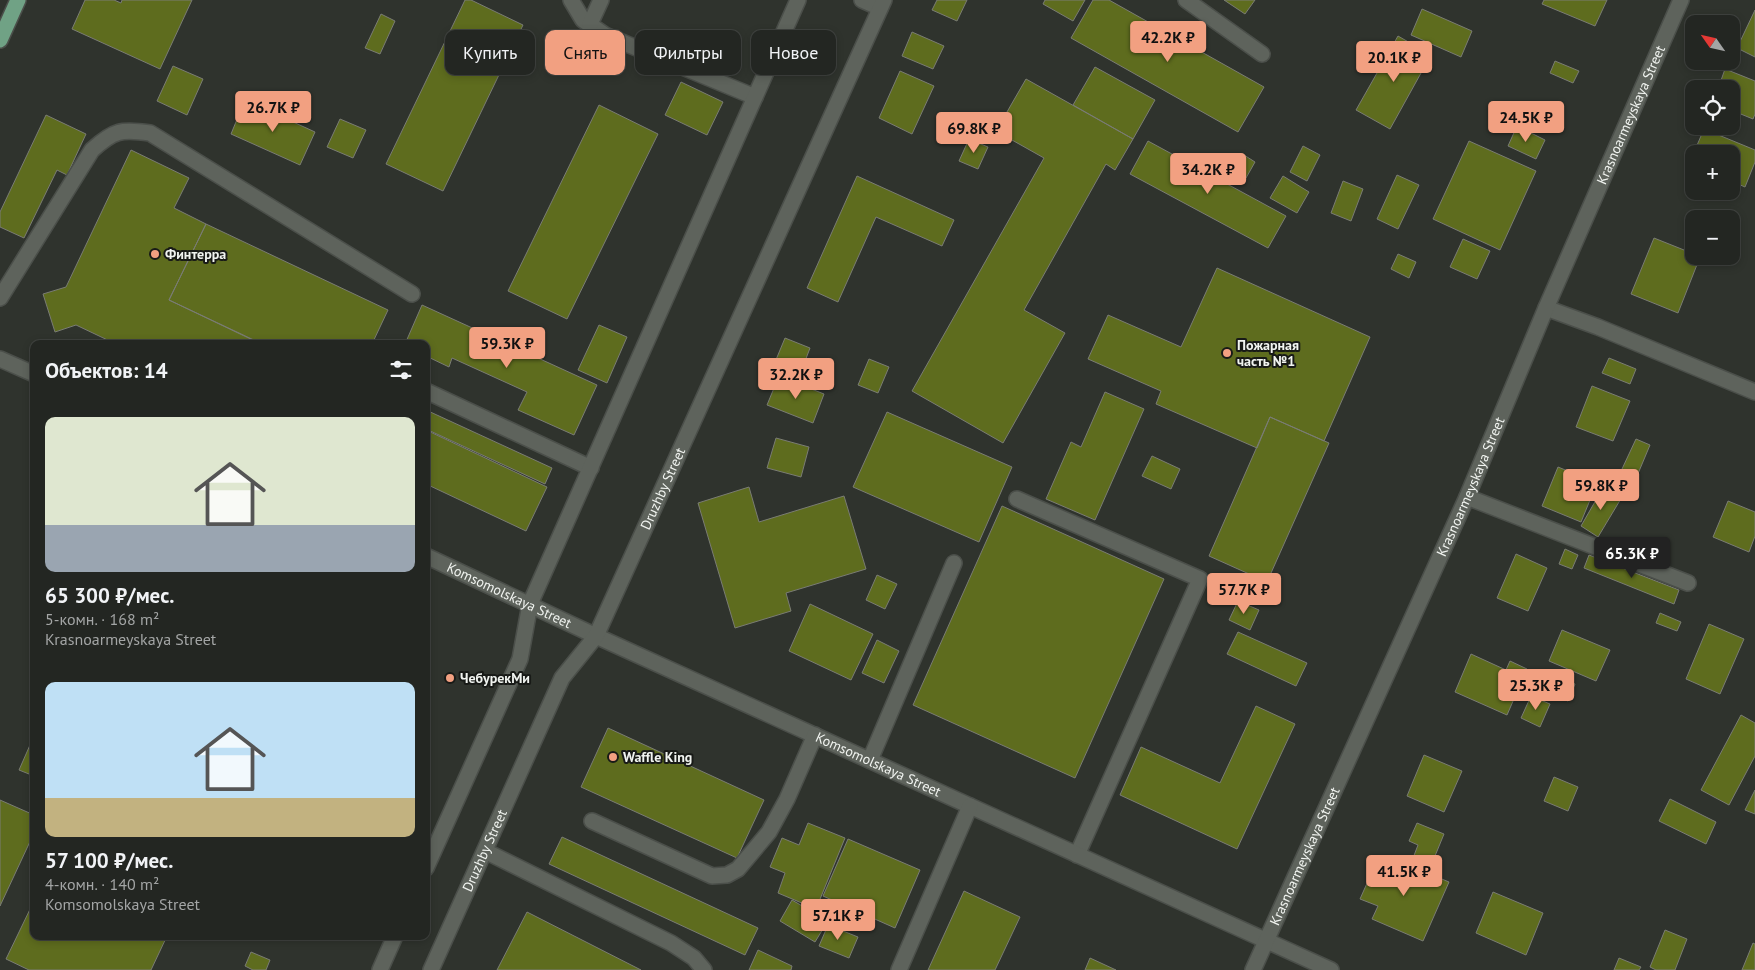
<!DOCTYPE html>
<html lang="ru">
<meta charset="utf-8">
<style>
:root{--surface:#232622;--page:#2b2e2a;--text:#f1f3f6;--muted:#a3a5a5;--line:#404340;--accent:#f2a081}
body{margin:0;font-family:"PT Sans",sans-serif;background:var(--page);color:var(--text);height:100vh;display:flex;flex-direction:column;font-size:19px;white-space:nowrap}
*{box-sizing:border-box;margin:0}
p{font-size:16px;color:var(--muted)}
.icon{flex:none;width:28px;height:28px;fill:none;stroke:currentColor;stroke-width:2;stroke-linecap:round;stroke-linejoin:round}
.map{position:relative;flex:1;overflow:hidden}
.drawer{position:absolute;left:30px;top:340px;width:400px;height:600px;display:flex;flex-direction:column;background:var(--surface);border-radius:10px;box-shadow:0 2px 8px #0003,0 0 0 1px var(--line)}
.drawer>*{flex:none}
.guide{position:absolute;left:445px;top:30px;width:475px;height:45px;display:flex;gap:10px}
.needle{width:32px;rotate:304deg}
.tools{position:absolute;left:1685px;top:15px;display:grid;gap:10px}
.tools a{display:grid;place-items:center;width:55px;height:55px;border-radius:10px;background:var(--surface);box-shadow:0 2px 8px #0003,0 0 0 1px var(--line);font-size:25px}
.price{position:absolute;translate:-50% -42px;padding:0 11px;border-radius:5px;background:var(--accent);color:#111;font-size:16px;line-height:32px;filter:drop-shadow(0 1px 2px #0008)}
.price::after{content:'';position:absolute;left:50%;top:30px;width:15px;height:11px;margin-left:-8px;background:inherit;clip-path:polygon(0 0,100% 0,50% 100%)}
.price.active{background:#222;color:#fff}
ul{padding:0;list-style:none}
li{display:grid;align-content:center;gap:10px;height:265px;padding:0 15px}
li span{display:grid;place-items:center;height:155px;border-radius:10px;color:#555}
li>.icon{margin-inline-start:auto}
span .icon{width:90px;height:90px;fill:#fffc;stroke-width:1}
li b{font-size:21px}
h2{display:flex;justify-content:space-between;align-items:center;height:60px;padding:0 15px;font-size:21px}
.tag{padding:0 18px;border-radius:10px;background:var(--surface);box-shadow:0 2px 8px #0003,0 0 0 1px var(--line);font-size:18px;line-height:45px}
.tag.active{background:var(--accent);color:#111}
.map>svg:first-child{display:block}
.building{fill:#5e6c1e;stroke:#7a7c74}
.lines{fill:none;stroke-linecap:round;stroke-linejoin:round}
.minor-casing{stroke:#4b4f4a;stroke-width:18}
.major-casing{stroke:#4b4f4a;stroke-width:18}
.minor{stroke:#5e635c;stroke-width:15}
.major{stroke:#70a285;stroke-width:15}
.poi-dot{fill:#f2a081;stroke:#181a17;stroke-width:2}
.labels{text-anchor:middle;stroke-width:4;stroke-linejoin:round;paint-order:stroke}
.street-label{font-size:14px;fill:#f1f4f0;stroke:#181a17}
.poi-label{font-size:14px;font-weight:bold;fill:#f1f4f0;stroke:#181a17;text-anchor:start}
</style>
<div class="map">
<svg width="1755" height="970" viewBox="0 0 1755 970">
<rect width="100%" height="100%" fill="#2f332d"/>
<path class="building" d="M85,0H114L121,3L122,0H192L160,69L72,29Z
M465,0H471L523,25L443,191L386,164Z
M937,0H967L957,21L932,10Z
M1045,0H1085L1073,21L1043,4Z
M1093,0H1109L1264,87L1238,132L1071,38Z
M1224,0H1255L1245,14Z
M1544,0H1607L1595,26L1542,4Z
M1422,9L1472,31L1461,57L1411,35Z
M1755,10V57L1737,48Z
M381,14L395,21L380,54L365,48Z
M912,32L944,46L933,69L902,56Z
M1398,36L1431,55L1390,129L1356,110Z
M1555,61L1579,71L1573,83L1550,73Z
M173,66L203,79L187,115L157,101Z
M1095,67L1155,100L1133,139L1073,105Z
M1725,69L1755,81V114L1753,119L1731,110V89H1718Z
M900,71L934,86L912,134L879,118Z
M1026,79L1133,139L1115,170L1106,164L1024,310L1065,333L1003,443L912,391L1044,158L996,131Z
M681,82L723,102L707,135L665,115Z
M245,100L315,132L300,165L231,134Z
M599,105L658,134L567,319L508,291Z
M46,115L86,134L67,175L57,170L24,238L0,227V212Z
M340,119L366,130L353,158L327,147Z
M1517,126L1545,140L1536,159L1508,146Z
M1704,129L1755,150V162L1745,187L1731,181V154H1694V166L1689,164Z
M969,139L988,147L978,169L959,161Z
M1148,141L1286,216L1268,248L1130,174Z
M1469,141L1536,171L1500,250L1433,219Z
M1303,146L1320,155L1307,181L1290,172Z
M131,150L189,178L174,208L206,224L169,300L256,341L255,344H116L76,325L55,332L43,294L66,287Z
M1244,155L1255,162L1246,178L1235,171Z
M1397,175L1419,185L1398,229L1377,219Z
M857,176L954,220L942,246L876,217L838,302L807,288Z
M1283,176L1309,192L1297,213L1270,198Z
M1343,181L1363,189L1351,221L1331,213Z
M206,224L388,310L372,344H261L169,300Z
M1654,238L1694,254V256L1700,257L1678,313L1631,294Z
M1463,239L1490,251L1477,279L1450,267Z
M1398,254L1416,262L1409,278L1391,269Z
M1217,268L1370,337L1324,441L1270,417L1257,448L1156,404L1161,391L1088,359L1108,315L1181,347Z
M422,305L597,385L574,435L518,410L527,392L452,358L449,367L426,356V344H405Z
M599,325L627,337L607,383L578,370Z
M785,338L810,348L799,377L773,367Z
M1609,358L1636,369L1630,384L1602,373Z
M869,359L889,367L878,393L858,385Z
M779,376L824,394L813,423L767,405Z
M1592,386L1630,401L1613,441L1576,427Z
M1105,392L1144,409L1095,520L1046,499L1071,442L1081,447Z
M426,410L552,468L545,484L426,429Z
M887,412L1012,467L979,542L853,487Z
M1270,417L1329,443L1267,582L1209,556Z
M426,430L547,487L526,531L426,484Z
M776,438L809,447L801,477L767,468Z
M1636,439L1650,445L1637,476L1622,469Z
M1152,456L1180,469L1171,489L1142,476Z
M1558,467L1597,483L1581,522L1542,506Z
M1604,486L1622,497L1598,537L1581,526Z
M749,487L759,522L844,496L866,569L786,593L791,611L735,628L698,503Z
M1728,501L1755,512V536L1749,552L1713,537Z
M1002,506L1164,579L1075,778L913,705Z
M1565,549L1578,555L1572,569L1559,564Z
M1516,554L1547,568L1528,611L1497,598Z
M1589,555L1679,590L1674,604L1584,568Z
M877,575L897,584L885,609L866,600Z
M1238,601L1259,610L1250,630L1229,620Z
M810,604L873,634L851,680L789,651Z
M1660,613L1681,622L1677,631L1656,623Z
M1709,624L1744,639L1720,694L1686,679Z
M1562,630L1610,650L1596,681L1549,661Z
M1238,632L1307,663L1296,686L1227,654Z
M877,640L899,651L884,683L862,673Z
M1471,654L1506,670L1510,661L1527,669L1507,715L1455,692Z
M1542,670L1575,684L1568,701L1535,687Z
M1531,696L1550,704L1540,727L1521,718Z
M1256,706L1295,724L1237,849L1120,795L1141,747L1220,783Z
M1741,715L1755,723V756L1729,805L1701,790Z
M608,728L764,800L737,858L581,787Z
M34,736V776L19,770Z
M1424,755L1462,771L1444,812L1407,796Z
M1554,777L1578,787L1568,811L1544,801Z
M1755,790V814L1745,810Z
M1670,799L1716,822L1706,844L1659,821Z
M0,800L34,815V833L0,906Z
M808,823L845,838L816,909L778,893L785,873L770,867L782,838L799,845Z
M1417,823L1444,834L1428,873L1410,866L1418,845L1409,841Z
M562,837L758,928L745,955L549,864Z
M848,839L920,870L895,928L823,896Z
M1386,856L1449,882L1423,941L1372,919L1378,906L1360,899L1376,863L1382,866Z
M964,891L1020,917L995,970H928Z
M1493,892L1543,913L1526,955L1476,933Z
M792,900L821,917L825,910L832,914L815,942L780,921Z
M34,901V936H167L151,970H29L6,959Z
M527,912L641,970H497Z
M828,925L858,937L849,958L819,946Z
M1665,930L1687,939L1675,970H1656L1650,967Z
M1753,943L1755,944V970H1742Z
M758,950L792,966L791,970H749Z
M251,952L270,960L266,970H253L245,966Z
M1090,958L1116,970H1085Z
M1619,958L1641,967L1639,970H1614Z"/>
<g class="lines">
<defs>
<g id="minor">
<path d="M571,0L583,20L605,35L755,97"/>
<path d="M862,0L880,8"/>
<path d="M1186,0L1262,54"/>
<path d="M590,24L601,0"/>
<path d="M0,298L92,150C114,130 121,129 150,133L412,294"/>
<path d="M1546,308L1598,327L1755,392"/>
<path d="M0,359L34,374"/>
<path d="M426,391L591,468"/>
<path d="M1467,497L1688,583"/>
<path d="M1017,499L1200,579L1077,855"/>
<path id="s1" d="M426,556L596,636L1331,970"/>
<path d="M870,760L954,563"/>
<path d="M592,821L712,876L727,875L738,869L769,832L787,799L815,735"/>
<path d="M485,851L671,943L694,958L704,970"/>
<path d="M426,868L520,659L530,604L798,0"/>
<path d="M380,970L395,936"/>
<path id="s2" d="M431,970L562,678L596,636L884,0"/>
<path d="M899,970L970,806"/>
<path id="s3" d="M1253,970L1467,497L1546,308L1681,0"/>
</g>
<path id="major" d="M0,40L18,0"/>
</defs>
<use href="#minor" class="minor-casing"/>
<use href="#major" class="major-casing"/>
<use href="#minor" class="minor"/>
<use href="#major" class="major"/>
</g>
<g class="poi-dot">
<circle cx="155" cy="254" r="5"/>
<circle cx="1227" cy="353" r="5"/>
<circle cx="450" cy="678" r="5"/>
<circle cx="613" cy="757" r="5"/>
</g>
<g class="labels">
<g class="street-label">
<text dy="5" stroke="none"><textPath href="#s3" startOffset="935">Krasnoarmeyskaya Street</textPath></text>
<text dy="5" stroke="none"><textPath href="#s3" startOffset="530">Krasnoarmeyskaya Street</textPath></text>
<text dy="5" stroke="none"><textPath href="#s2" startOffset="536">Druzhby Street</textPath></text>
<text dy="5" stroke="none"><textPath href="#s1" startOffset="92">Komsomolskaya Street</textPath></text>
<text dy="5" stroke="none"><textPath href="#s1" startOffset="498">Komsomolskaya Street</textPath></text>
<text dy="5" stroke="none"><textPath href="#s2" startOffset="131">Druzhby Street</textPath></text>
<text dy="5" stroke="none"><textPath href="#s3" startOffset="125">Krasnoarmeyskaya Street</textPath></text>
</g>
<g class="poi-label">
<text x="165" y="259">Финтерра</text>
<text x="1237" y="350">Пожарная<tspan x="1237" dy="16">часть №1</tspan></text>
<text x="460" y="683">ЧебурекМи</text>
<text x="623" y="762">Waffle King</text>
</g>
</g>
</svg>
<div class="tools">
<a><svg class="needle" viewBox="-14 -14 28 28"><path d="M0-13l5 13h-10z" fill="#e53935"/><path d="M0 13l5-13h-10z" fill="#a3a5a5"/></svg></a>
<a><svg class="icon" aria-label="locate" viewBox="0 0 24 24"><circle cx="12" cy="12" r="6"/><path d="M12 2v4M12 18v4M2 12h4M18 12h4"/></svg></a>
<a>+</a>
<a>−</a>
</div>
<b class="price" style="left:1168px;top:63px">42.2K ₽</b>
<b class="price" style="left:1394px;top:83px">20.1K ₽</b>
<b class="price" style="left:273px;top:133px">26.7K ₽</b>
<b class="price" style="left:1526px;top:143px">24.5K ₽</b>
<b class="price" style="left:974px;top:154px">69.8K ₽</b>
<b class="price" style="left:1208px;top:195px">34.2K ₽</b>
<b class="price" style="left:507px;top:369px">59.3K ₽</b>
<b class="price" style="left:796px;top:400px">32.2K ₽</b>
<b class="price" style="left:1601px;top:511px">59.8K ₽</b>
<b class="price active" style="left:1632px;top:579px">65.3K ₽</b>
<b class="price" style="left:1244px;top:615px">57.7K ₽</b>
<b class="price" style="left:1536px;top:711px">25.3K ₽</b>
<b class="price" style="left:1404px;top:897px">41.5K ₽</b>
<b class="price" style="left:838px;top:941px">57.1K ₽</b>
<div class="guide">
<a class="tag">Купить</a>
<a class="tag active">Снять</a>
<a class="tag">Фильтры</a>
<a class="tag">Новое</a>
</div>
<section class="drawer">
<h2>Объектов: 14<svg class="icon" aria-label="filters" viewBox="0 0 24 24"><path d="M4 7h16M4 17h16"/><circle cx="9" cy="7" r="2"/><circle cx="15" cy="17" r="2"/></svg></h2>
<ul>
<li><span style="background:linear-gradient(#dfe7d0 70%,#9aa5b1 0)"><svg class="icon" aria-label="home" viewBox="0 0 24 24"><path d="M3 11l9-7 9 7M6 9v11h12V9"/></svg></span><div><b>65 300 ₽/мес.</b><p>5-комн. · 168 m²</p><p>Krasnoarmeyskaya Street</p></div></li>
<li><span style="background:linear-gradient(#bfe0f5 75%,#c2b280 0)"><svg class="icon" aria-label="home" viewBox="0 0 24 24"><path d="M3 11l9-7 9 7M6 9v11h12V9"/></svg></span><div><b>57 100 ₽/мес.</b><p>4-комн. · 140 m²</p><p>Komsomolskaya Street</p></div></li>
</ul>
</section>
</div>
